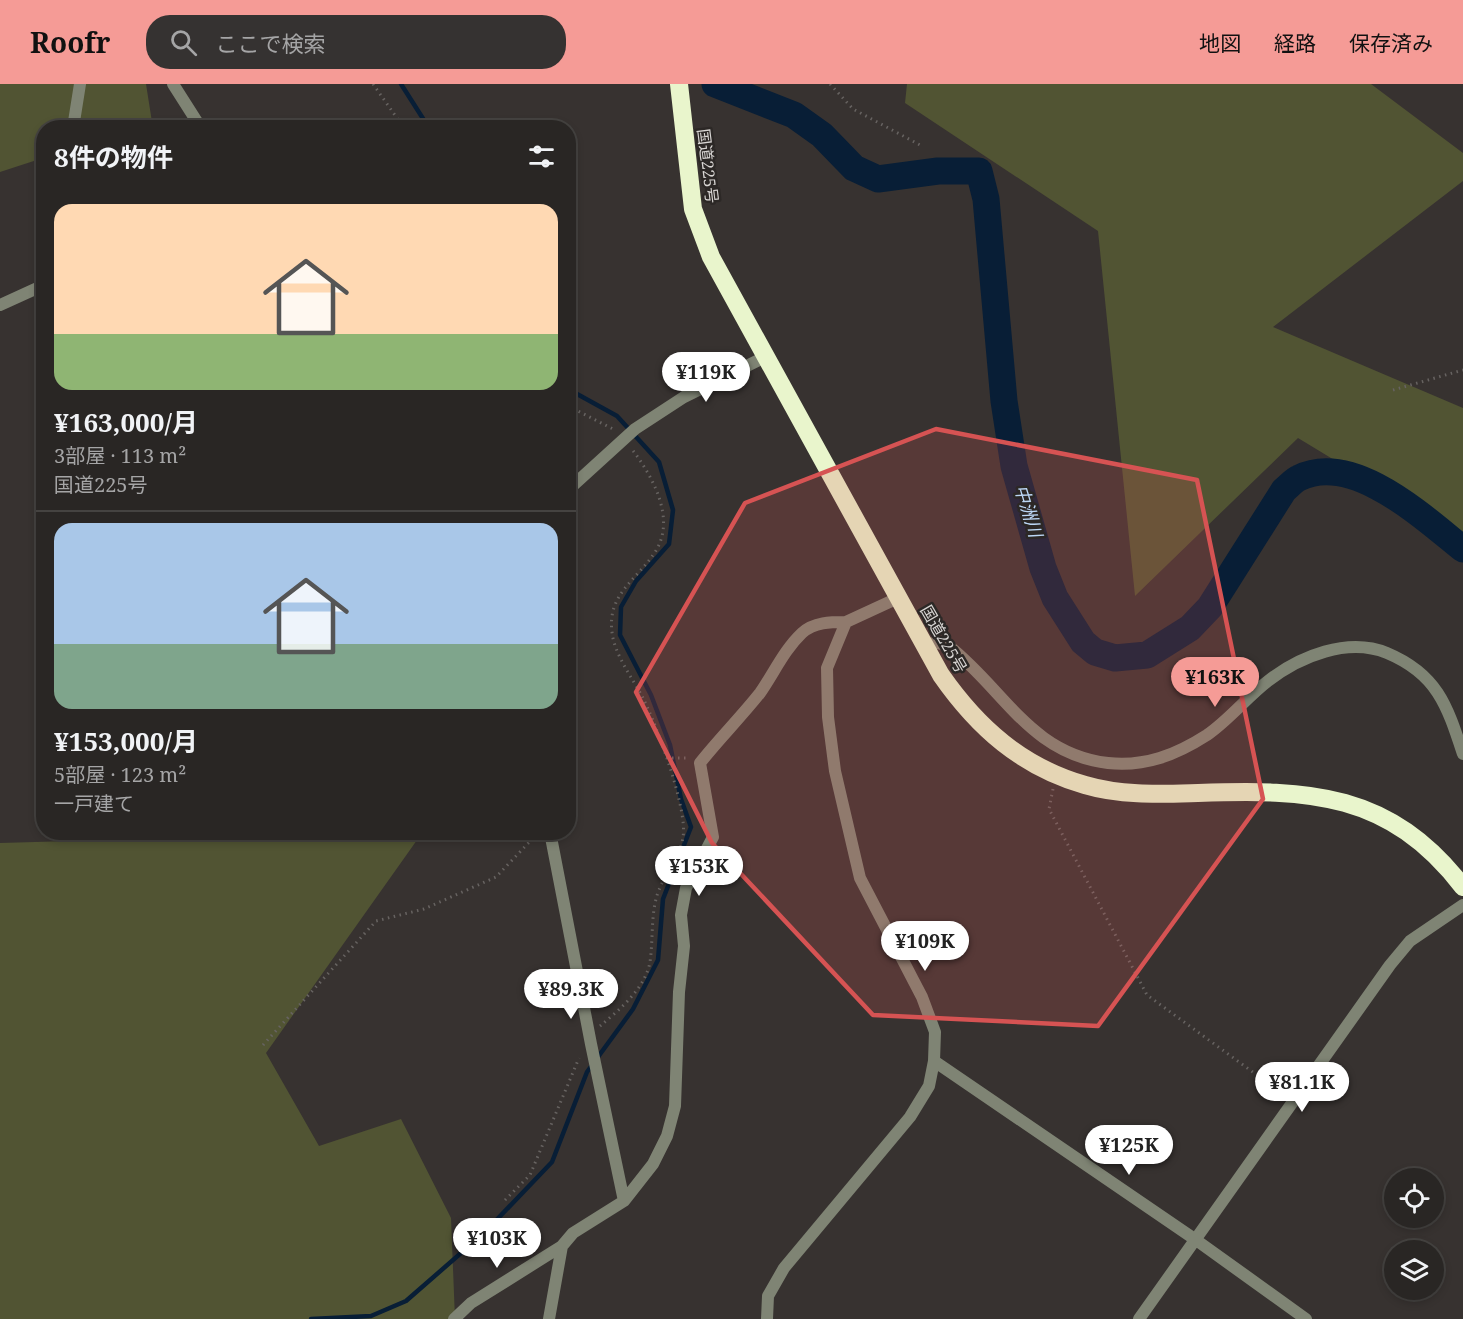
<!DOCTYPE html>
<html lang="ja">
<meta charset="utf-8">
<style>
:root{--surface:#292624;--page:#353231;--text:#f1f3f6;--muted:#a5a5a6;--line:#454341;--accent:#f59b96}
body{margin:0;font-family:"Noto Serif","Noto Sans JP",serif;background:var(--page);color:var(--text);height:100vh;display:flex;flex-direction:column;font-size:22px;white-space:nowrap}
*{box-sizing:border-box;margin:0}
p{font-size:20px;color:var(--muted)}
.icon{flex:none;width:33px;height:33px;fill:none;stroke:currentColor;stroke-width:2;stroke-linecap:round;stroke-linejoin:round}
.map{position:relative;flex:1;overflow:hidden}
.drawer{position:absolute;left:36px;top:36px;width:540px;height:720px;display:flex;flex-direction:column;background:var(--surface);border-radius:24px;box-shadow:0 3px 9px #0003,0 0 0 2px var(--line)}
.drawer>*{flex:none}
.fabs{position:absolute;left:1384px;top:1084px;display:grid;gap:12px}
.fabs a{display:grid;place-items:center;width:60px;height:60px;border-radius:50%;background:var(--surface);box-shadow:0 3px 9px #0003,0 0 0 2px var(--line);font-size:30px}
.price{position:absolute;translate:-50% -51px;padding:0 14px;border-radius:21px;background:#fff;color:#222;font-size:20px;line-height:39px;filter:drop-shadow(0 2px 3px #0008)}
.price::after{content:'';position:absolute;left:50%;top:36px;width:18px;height:14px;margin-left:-9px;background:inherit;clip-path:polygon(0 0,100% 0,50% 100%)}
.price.active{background:var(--accent);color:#111}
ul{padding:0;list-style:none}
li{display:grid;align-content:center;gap:12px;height:318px;padding:0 18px}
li+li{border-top:2px solid var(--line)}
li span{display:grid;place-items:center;height:186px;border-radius:18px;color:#555}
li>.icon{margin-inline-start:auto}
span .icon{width:108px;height:108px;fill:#fffc;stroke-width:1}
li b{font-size:26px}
h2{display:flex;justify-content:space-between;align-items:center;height:72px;padding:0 18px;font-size:26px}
header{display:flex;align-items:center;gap:36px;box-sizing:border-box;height:84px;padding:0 30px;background:var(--accent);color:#111}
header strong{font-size:28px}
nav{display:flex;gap:33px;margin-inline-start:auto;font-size:21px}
.search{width:420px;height:54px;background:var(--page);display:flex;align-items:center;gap:15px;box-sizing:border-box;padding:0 21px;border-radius:24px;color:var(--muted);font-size:22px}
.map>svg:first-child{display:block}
.green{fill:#515433}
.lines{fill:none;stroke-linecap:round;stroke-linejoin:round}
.stream{stroke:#081e36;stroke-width:4.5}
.river{stroke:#081e36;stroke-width:27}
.path{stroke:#676361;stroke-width:3;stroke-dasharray:1.5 4.5;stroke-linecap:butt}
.street{stroke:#7f8474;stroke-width:12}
.highway{stroke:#e9f5cc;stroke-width:18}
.marked{fill:#d65353;fill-opacity:0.2;stroke:#d65353;stroke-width:4.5;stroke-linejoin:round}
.labels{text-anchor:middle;stroke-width:5;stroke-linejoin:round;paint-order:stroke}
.street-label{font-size:16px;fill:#d8d5d3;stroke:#2c2826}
.water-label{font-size:18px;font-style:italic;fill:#bcd7f5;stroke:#2c2826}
</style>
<header>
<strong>Roofr</strong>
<div class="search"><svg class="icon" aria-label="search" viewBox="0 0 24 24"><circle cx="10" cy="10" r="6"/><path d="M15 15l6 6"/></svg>ここで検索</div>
<nav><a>地図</a><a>経路</a><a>保存済み</a></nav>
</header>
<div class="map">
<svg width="1463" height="1235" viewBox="0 0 1463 1235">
<rect width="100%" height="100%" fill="#373230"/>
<path class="green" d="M0,0H146L152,38L136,44H44L43,74L0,88Z
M907,0H1371L1463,69V97L1273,243L1463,324V454L1298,354L1135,512L1098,147L905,19Z
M146,748L422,749L266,969L319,1062L401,1035L451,1134L455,1235H0V759L141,755Z"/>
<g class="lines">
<path class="stream" d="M401,0L429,44
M311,1235L371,1232L406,1217L484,1149L552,1078L587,988L633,925L658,876L663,815L691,743L681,715L670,661L651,611L620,551L621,523L636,497L669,460L673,426L659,378L617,332L568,305"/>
<path class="river" d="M715,0L794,31L822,51L854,84L878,95L938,87H979L986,115L1004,317L1014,382L1043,484L1055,514L1083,558L1095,568L1115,574L1147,571L1190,544L1210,523L1284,406C1289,402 1294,396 1299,394C1353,367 1424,434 1463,465"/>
<path class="path" d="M373,0L404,44
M830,0L853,25L920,61
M1393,306L1463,286
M568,322L615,346
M666,674H688
M1053,705L1049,725L1147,911L1283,1010
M600,942C619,926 645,905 650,878C653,858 651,835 656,815C661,794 680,774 683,753C688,725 656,640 643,614C633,595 614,570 612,548C607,510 637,496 655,468C677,435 652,391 631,364
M263,961L376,837L424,825L496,793L537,750
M505,1116L530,1091L579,974"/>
<path class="street" d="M173,0L201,44
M73,44L80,0
M0,221L44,201
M568,406L635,345L684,313L765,273
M923,560L939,559L950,563C1005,607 1031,670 1108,679C1145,683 1176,671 1207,651C1229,636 1247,613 1268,597C1300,572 1348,553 1387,569C1437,590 1447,621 1463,670
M550,748L591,960L624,1117
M934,977L1196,1156L1306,1235
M454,1235L471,1219L562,1162L573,1149L624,1117L653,1080L667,1052L675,1022L679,908L684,862L681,831L686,804L713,753L700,679C719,655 741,633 760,609C774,589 784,566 802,549C814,538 831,538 846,538
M549,1235L562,1162
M767,1235L768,1212L784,1184L910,1033L929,1002L934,977L935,948L922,913L860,794L835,687L828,633L827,584L846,538L898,514
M1139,1235L1390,881L1410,857L1463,821"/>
<path class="highway" d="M679,0L693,125L711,173L941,591C978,644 1022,683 1085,701C1122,712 1161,710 1198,709C1309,705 1390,708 1463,803"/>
</g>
<path class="marked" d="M936,345L1197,396L1263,715L1098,942L873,931L712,759L636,608L745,419Z"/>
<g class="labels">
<g class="street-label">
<text transform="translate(708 82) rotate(83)" y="6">国道225号</text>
<text transform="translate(944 555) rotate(60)" y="6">国道225号</text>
</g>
<g class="water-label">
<text transform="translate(1028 427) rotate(73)" y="6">中洲川</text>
</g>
</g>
</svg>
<div class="fabs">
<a><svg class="icon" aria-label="locate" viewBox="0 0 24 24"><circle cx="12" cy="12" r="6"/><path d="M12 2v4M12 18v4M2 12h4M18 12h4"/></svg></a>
<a><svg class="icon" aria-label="layers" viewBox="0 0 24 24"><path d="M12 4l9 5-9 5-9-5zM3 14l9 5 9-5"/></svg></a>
</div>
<b class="price" style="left:706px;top:319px">¥119K</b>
<b class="price active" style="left:1215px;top:624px">¥163K</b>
<b class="price" style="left:699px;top:813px">¥153K</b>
<b class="price" style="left:925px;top:888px">¥109K</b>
<b class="price" style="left:571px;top:936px">¥89.3K</b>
<b class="price" style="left:1302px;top:1029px">¥81.1K</b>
<b class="price" style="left:1129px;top:1092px">¥125K</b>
<b class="price" style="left:497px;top:1185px">¥103K</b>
<section class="drawer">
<h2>8件の物件<svg class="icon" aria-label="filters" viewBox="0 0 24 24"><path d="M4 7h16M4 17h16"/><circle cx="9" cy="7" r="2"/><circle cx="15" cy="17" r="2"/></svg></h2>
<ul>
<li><span style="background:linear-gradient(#ffd9b3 70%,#8fb573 0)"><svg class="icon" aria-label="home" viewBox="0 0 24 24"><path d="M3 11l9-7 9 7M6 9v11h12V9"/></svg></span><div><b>¥163,000/月</b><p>3部屋 · 113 m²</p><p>国道225号</p></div></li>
<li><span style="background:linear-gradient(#a9c7e8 65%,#7fa58c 0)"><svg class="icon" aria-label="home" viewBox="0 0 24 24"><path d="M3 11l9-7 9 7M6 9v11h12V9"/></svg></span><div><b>¥153,000/月</b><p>5部屋 · 123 m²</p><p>一戸建て</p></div></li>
</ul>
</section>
</div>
